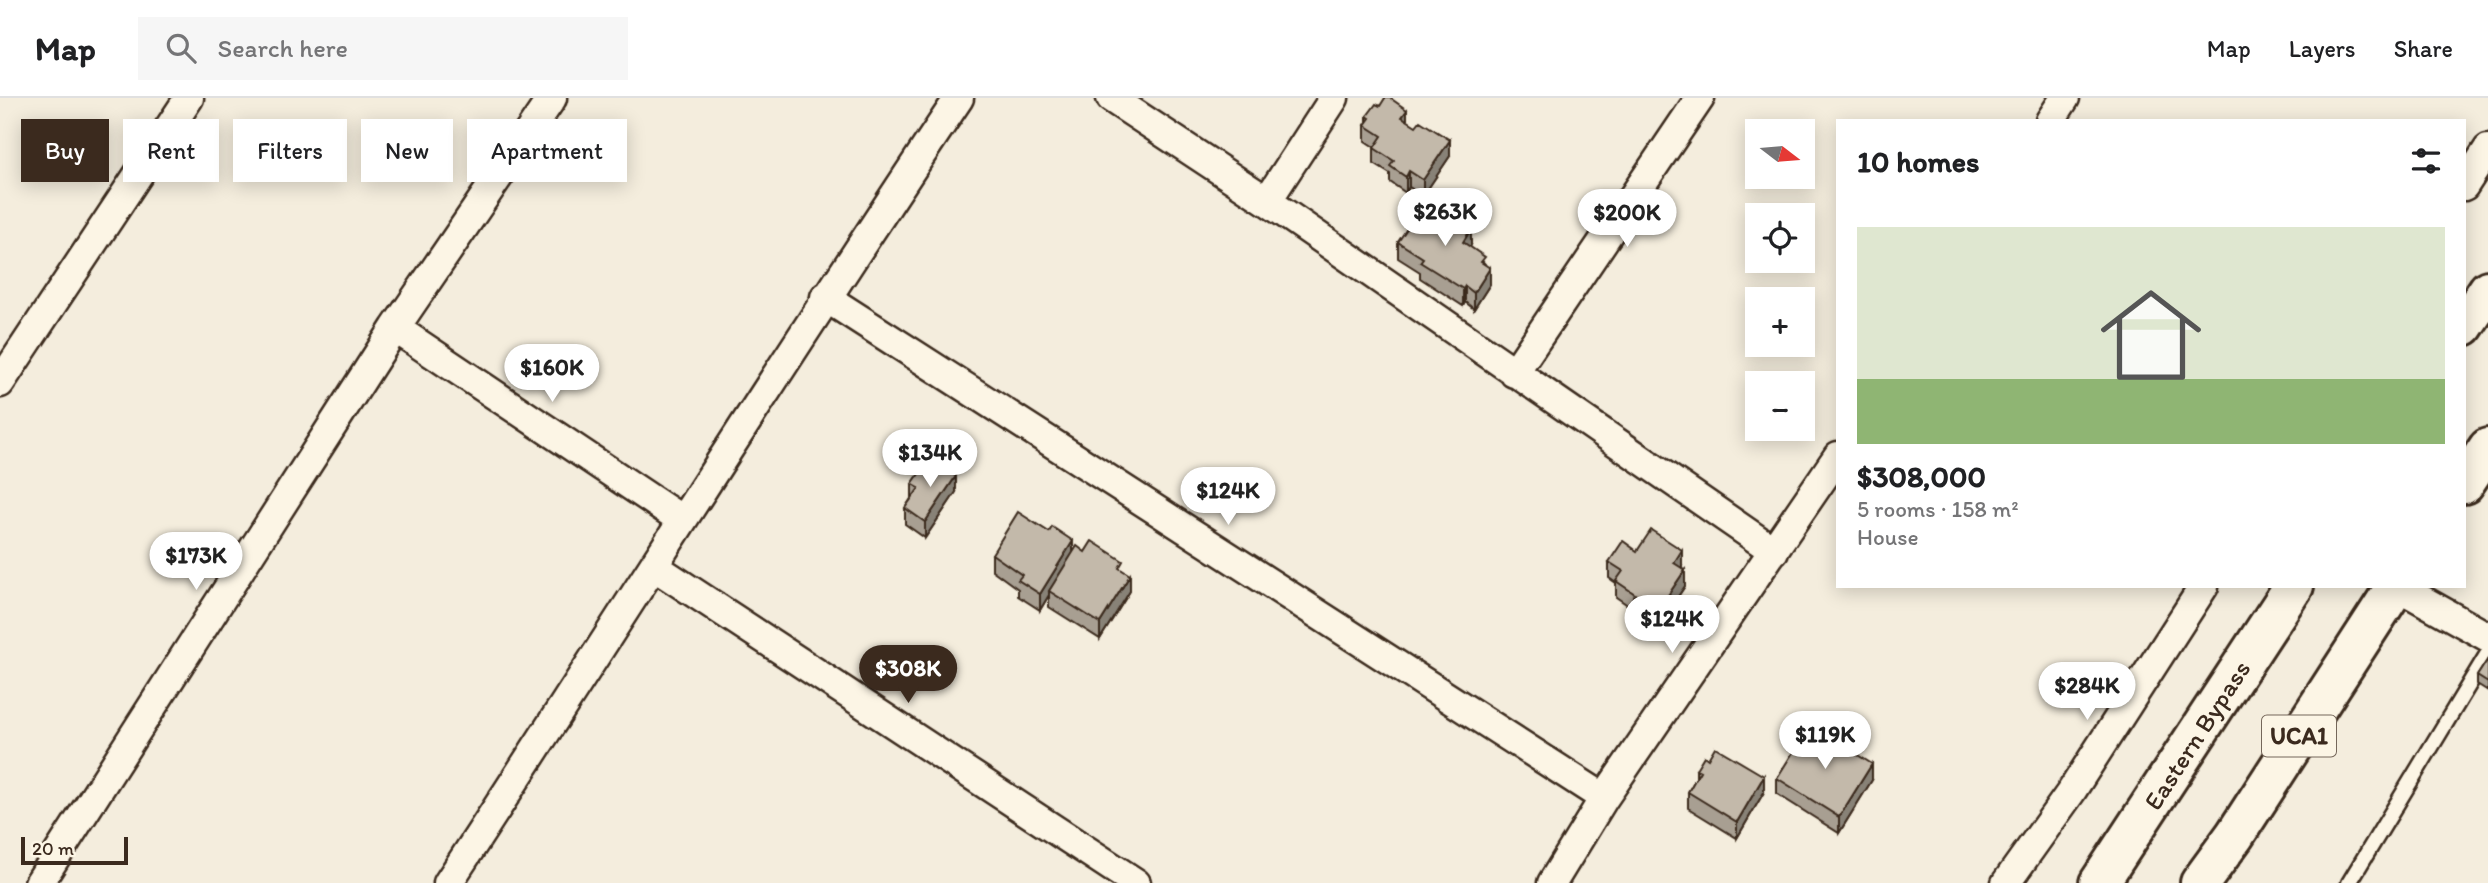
<!DOCTYPE html>
<meta charset="utf-8">
<style>
:root{--surface:#fff;--page:#f6f6f6;--text:#202124;--muted:#757577;--line:#e0e0e0;--accent:#3b2a1e}
body{margin:0;font-family:Itim,sans-serif;background:var(--page);color:var(--text);height:100vh;display:flex;flex-direction:column;font-size:26px;white-space:nowrap}
*{box-sizing:border-box;margin:0}
p{font-size:23px;color:var(--muted)}
.icon{flex:none;width:38px;height:38px;fill:none;stroke:currentColor;stroke-width:2;stroke-linecap:round;stroke-linejoin:round}
.map{position:relative;flex:1;overflow:hidden}
.drawer{position:absolute;left:1836px;top:21px;width:630px;height:469px;display:flex;flex-direction:column;background:var(--surface);border-radius:0px;box-shadow:0 4px 18px #0003}
.drawer>*{flex:none}
.top-card{position:absolute;left:21px;top:21px;width:665px;height:63px;display:flex;gap:14px}
.needle{width:46px;rotate:106deg}
.controls{position:absolute;left:1745px;top:21px;display:grid;gap:14px}
.controls a{display:grid;place-items:center;width:70px;height:70px;border-radius:0px;background:var(--surface);box-shadow:0 4px 18px #0003;font-size:35px}
.scale{position:absolute;left:21px;bottom:18px;width:107px;box-sizing:border-box;padding-left:7px;border:4px solid #3b2a1e;border-top:0;font-size:19px;line-height:24px;white-space:nowrap;color:#3b2a1e;-webkit-text-stroke:5px #fcf5e5;paint-order:stroke}
.price{position:absolute;translate:-50% -60px;padding:0 16px;border-radius:24px;background:#fff;color:#222;font-size:23px;line-height:46px;filter:drop-shadow(0 2px 4px #0008)}
.price::after{content:'';position:absolute;left:50%;top:42px;width:21px;height:16px;margin-left:-10px;background:inherit;clip-path:polygon(0 0,100% 0,50% 100%)}
.price.selected{background:var(--accent);color:#fff}
ul{padding:0;list-style:none}
li{display:grid;align-content:center;gap:14px;height:371px;padding:0 21px}
li span{display:grid;place-items:center;height:217px;border-radius:0px;color:#555}
li>.icon{margin-inline-start:auto}
span .icon{width:126px;height:126px;fill:#fffc;stroke-width:1}
li b{font-size:30px}
h2{display:flex;justify-content:space-between;align-items:center;height:84px;padding:0 21px;font-size:30px}
.chip{padding:0 24px;border-radius:0px;background:var(--surface);box-shadow:0 4px 18px #0003;font-size:24px;line-height:63px}
.chip.selected{background:var(--accent);color:#fff}
header{display:flex;align-items:center;gap:42px;box-sizing:border-box;height:98px;padding:0 35px;background:var(--surface);border-bottom:2px solid var(--line)}
header strong{font-size:33px}
nav{display:flex;gap:38px;margin-inline-start:auto;font-size:24px}
.search{width:490px;height:63px;background:var(--page);display:flex;align-items:center;gap:18px;box-sizing:border-box;padding:0 24px;border-radius:0px;color:var(--muted);font-size:26px}
.map>svg:first-child{display:block}
.lines{fill:none;stroke-linecap:round;stroke-linejoin:round}
.lane-casing{stroke:#3b2a1e;stroke-width:19}
.street-casing{stroke:#3b2a1e;stroke-width:33}
.primary-casing{stroke:#3b2a1e;stroke-width:44}
.lane{stroke:#fcf5e5;stroke-width:14}
.street{stroke:#fcf5e5;stroke-width:28}
.primary{stroke:#fcf5e5;stroke-width:38}
.wall{fill:#a89f92;stroke:#3b2a1e;stroke-width:2}
.shaded-wall{fill:#888277;stroke:#3b2a1e;stroke-width:2}
.building{fill:#c3b9aa;stroke:#3b2a1e;stroke-width:2}
.labels{text-anchor:middle;stroke-width:5;stroke-linejoin:round;paint-order:stroke}
.shield{fill:#fcf5e5;stroke:#75675a;stroke-width:2}
.shield-label{font-size:24px;font-weight:bold;fill:#3b2a1e}
.street-label{font-size:26px;fill:#3b2a1e;stroke:#fcf5e5}
</style>
<header>
<strong>Map</strong>
<div class="search"><svg class="icon" aria-label="search" viewBox="0 0 24 24"><circle cx="10" cy="10" r="6"/><path d="M15 15l6 6"/></svg>Search here</div>
<nav><a>Map</a><a>Layers</a><a>Share</a></nav>
</header>
<div class="map">
<svg width="2488" height="785" viewBox="0 0 2488 785">
<rect width="100%" height="100%" fill="#f4eddd"/>
<filter id="ink" filterUnits="userSpaceOnUse"><feTurbulence type="fractalNoise" baseFrequency=".0143" numOctaves="2"/><feDisplacementMap in="SourceGraphic" scale="14" xChannelSelector="R" yChannelSelector="G"/><feConvolveMatrix kernelMatrix="1 2 1 2 8 2 1 2 1" color-interpolation-filters="sRGB"/></filter>
<g filter="url(#ink)">
<g class="lines">
<defs>
<path id="lane" d="M2349,785L2488,555"/>
<path id="street" d="M1111,0L1267,103L1774,453
M2050,23L2065,0
M2464,88L2488,51
M1267,103L1334,0
M825,199L1604,700
M395,230L682,422
M1514,275L1700,0
M0,285L189,0
M655,469L1136,785
M2397,488L2488,539
M39,785L395,230L552,0
M448,785C619,524 785,259 959,0
M1552,785L1604,700L1838,358
M2006,785L2071,694L2204,488"/>
<path id="primary" d="M2464,228L2488,192
M2464,386L2488,350
M2099,785L2294,488
M2200,785L2235,737L2396,488"/>
</defs>
<use href="#lane" class="lane-casing"/>
<use href="#street" class="street-casing"/>
<use href="#primary" class="primary-casing"/>
<use href="#lane" class="lane"/>
<use href="#street" class="street"/>
<use href="#primary" class="primary"/>
</g>
<path class="wall" d="M1367,18L1407,23L1450,58L1423,98L1409,89L1406,95L1390,84V76L1374,66V49L1365,43V27L1367,24Z
M1398,144L1471,147L1470,149L1485,166L1490,186L1474,211L1465,204L1463,208L1420,180V174L1398,160Z
M912,386L956,394L925,440L905,426V410L912,399Z
M1637,453L1682,468L1681,470L1685,488L1652,537L1629,521V508L1616,499V485L1609,480V464Z
M1085,454L1123,473L1130,493L1100,541L1049,509V497L1040,512L1018,498V491L992,472V456Z
M2488,561V593L2477,586V578Z
M1696,671L1764,694L1737,740L1688,710V694L1696,680Z
M1777,680L1872,682L1839,735L1777,696Z"/>
<path class="shaded-wall" d="M1407,12V28L1402,19Z
M1450,42V58L1423,98V82Z
M1409,73V89L1406,95V79Z
M1471,131V147L1463,160V144Z
M1490,170V186L1474,211V195Z
M1465,188V204L1463,208V191Z
M956,378V394L925,440V424Z
M1073,443V459L1049,493V497L1040,512V496Z
M1682,452V468L1674,481V465Z
M1685,472V488L1652,537V521Z
M1130,477V493L1100,541V525Z
M1872,666V682L1839,735V719Z
M1764,678V694L1737,740V724Z"/>
<path class="building" d="M1385,0H1390L1407,12L1402,19L1416,28L1420,23L1450,42L1423,82L1409,73L1406,79L1390,68L1394,63L1374,50L1382,38L1365,27L1370,20L1367,18L1376,6L1380,8Z
M1430,105L1471,131L1463,144L1485,159L1481,164L1490,170L1474,195L1465,188L1463,191L1420,164L1423,160L1398,144L1418,114L1423,117Z
M930,360L956,378L925,424L905,410L919,390L912,386Z
M1018,414L1049,434L1052,429L1073,443L1040,496L1018,482L1022,477L992,456Z
M1651,432L1682,452L1674,465L1685,472L1652,521L1629,505L1635,496L1616,483L1623,473L1609,464L1623,443L1637,453Z
M1092,443L1123,463L1119,470L1130,477L1100,525L1049,493L1077,448L1085,454Z
M2488,561V585L2477,578Z
M1810,627L1872,666L1839,719L1777,680Z
M1715,649L1764,678L1737,724L1688,694L1700,673L1696,671L1704,658L1708,661Z"/>
</g>
<g class="labels">
<rect class="shield" x="2262" y="617.5" width="74" height="41" rx="5"/>
<g class="shield-label">
<text x="2299" y="646">UCA1</text>
</g>
<g class="street-label">
<text transform="translate(2197 637) rotate(-57)" y="9">Eastern Bypass</text>
</g>
</g>
</svg>
<div class="controls">
<a><svg class="needle" viewBox="-14 -14 28 28"><path d="M0-13l5 13h-10z" fill="#e53935"/><path d="M0 13l5-13h-10z" fill="#757577"/></svg></a>
<a><svg class="icon" aria-label="locate" viewBox="0 0 24 24"><circle cx="12" cy="12" r="6"/><path d="M12 2v4M12 18v4M2 12h4M18 12h4"/></svg></a>
<a>+</a>
<a>−</a>
</div>
<div class="scale">20 m</div>
<b class="price" style="left:1445px;top:150px">$263K</b>
<b class="price" style="left:1627px;top:151px">$200K</b>
<b class="price" style="left:552px;top:306px">$160K</b>
<b class="price" style="left:930px;top:391px">$134K</b>
<b class="price" style="left:1228px;top:429px">$124K</b>
<b class="price" style="left:196px;top:494px">$173K</b>
<b class="price" style="left:1672px;top:557px">$124K</b>
<b class="price selected" style="left:908px;top:607px">$308K</b>
<b class="price" style="left:2087px;top:624px">$284K</b>
<b class="price" style="left:1825px;top:673px">$119K</b>
<div class="top-card">
<a class="chip selected">Buy</a>
<a class="chip">Rent</a>
<a class="chip">Filters</a>
<a class="chip">New</a>
<a class="chip">Apartment</a>
</div>
<section class="drawer">
<h2>10 homes<svg class="icon" aria-label="filters" viewBox="0 0 24 24"><path d="M4 7h16M4 17h16"/><circle cx="9" cy="7" r="2"/><circle cx="15" cy="17" r="2"/></svg></h2>
<ul>
<li><span style="background:linear-gradient(#dfe7d0 70%,#8fb573 0)"><svg class="icon" aria-label="home" viewBox="0 0 24 24"><path d="M3 11l9-7 9 7M6 9v11h12V9"/></svg></span><div><b>$308,000</b><p>5 rooms · 158 m²</p><p>House</p></div></li>
</ul>
</section>
</div>
